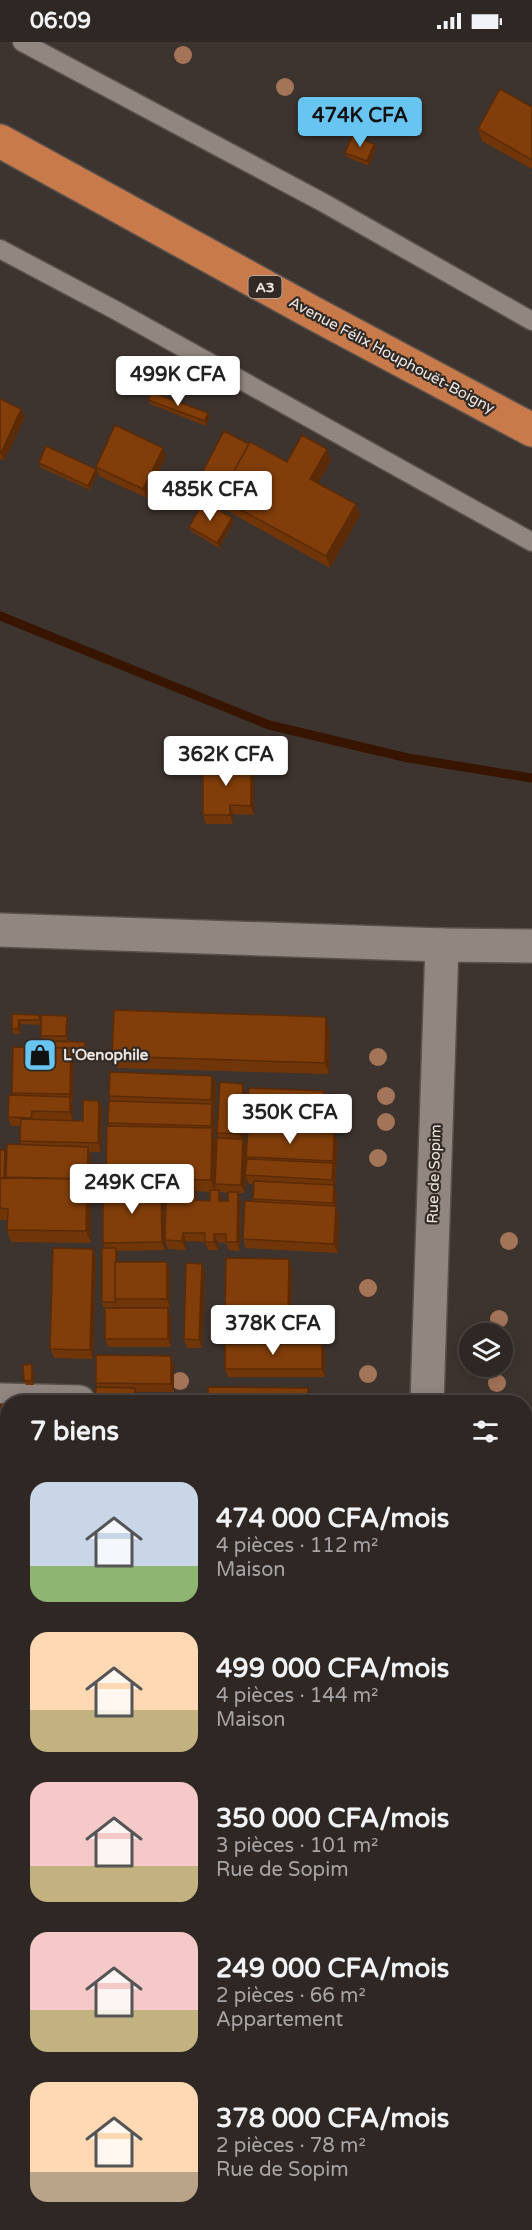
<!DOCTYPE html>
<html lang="fr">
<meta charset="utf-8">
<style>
:root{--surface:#2e2723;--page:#3a3330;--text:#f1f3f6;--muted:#a7a5a6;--line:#494441;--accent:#68c4f0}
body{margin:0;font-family:"Varela Round",sans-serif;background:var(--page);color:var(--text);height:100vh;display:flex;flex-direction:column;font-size:22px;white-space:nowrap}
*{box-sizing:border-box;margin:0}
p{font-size:20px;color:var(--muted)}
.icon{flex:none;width:33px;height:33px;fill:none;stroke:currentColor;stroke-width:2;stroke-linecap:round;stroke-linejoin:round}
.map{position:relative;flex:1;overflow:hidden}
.sheet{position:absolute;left:0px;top:1353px;width:532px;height:836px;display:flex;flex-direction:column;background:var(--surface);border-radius:24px 24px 0 0;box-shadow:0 3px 15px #0003,0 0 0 2px var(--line)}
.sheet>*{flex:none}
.tools{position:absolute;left:459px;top:1281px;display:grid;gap:12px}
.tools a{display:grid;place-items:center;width:54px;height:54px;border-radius:50%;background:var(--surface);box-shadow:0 3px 15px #0003,0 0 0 2px var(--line);font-size:30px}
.price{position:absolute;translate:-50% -51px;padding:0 14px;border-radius:6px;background:#fff;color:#222;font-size:20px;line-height:39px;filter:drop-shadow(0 2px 3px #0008)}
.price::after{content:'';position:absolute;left:50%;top:36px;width:18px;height:14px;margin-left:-9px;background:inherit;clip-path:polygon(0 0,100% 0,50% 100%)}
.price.active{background:var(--accent);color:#111}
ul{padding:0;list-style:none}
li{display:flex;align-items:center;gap:18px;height:150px;padding:0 30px}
li span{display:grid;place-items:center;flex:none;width:168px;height:120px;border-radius:18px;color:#555}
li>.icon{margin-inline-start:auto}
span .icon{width:72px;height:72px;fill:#fffc;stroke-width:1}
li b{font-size:26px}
h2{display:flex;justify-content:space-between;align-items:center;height:72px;padding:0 30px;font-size:26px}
.status{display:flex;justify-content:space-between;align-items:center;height:42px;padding:0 30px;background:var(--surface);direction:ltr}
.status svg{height:16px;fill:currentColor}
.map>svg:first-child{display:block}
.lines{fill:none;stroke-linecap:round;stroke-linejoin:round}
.stream{stroke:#381500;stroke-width:9}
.lane-casing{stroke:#59514d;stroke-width:21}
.street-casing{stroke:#59514d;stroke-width:36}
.secondary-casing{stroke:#59514d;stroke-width:36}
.highway-casing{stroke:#59514d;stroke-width:36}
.lane{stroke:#918680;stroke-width:18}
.street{stroke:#918680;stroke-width:33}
.secondary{stroke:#918680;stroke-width:33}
.highway{stroke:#c87a4a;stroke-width:33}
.tree{fill:#a47459}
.wall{fill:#703509;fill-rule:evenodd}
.shaded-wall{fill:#5b2b07}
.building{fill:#823e0a;stroke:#5b2b07;stroke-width:1.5}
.labels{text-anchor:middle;stroke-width:4.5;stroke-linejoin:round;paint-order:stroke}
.shield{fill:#332a25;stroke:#b7b0ac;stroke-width:1.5}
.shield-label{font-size:14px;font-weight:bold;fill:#efe9e6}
.street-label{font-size:15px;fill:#efe9e6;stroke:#332a25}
.poi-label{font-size:15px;font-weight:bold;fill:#efe9e6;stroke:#332a25;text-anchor:start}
</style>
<div class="status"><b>06:09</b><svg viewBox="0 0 49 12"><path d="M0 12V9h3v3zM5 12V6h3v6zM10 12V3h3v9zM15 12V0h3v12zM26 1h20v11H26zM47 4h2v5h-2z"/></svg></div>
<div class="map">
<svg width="532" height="2188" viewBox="0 0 532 2188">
<rect width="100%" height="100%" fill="#3e342f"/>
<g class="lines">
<path class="stream" d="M0,574L269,683L408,716L532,736"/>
<defs>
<path id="lane" d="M22,0L324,161L532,279
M0,207L117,269L532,500"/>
<path id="street" d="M0,888L442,903
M0,1358L79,1360"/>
<path id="secondary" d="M427,1360L442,903L532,904
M0,1769L8,1770
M525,1784H532
M407,2188L408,2181"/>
<path id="highway" d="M0,99L315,272L532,388"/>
</defs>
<use href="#lane" class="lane-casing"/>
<use href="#street" class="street-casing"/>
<use href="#secondary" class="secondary-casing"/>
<use href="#highway" class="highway-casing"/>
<use href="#lane" class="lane"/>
<use href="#street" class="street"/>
<use href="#secondary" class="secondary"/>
<use href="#highway" class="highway"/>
</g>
<g class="tree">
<circle cx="183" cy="13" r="9"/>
<circle cx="285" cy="45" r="9"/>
<circle cx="378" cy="1015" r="9"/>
<circle cx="386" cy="1054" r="9"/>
<circle cx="386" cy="1080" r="9"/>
<circle cx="378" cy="1116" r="9"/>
<circle cx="509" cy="1199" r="9"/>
<circle cx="368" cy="1246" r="9"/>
<circle cx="499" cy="1277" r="9"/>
<circle cx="368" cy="1332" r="9"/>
<circle cx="180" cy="1339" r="9"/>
<circle cx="497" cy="1341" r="9"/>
</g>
<path class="wall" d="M532,65V127L482,99L478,87Z
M374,102L376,106L369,124L347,115L345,111Z
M0,357L21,367L25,375L4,419L0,417Z
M148,358L209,376L206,384L150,362Z
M327,407L331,418L318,441L356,462L360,473L330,526L224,467L219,456L222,451L204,441L201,433L287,420Z
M166,414L147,456L99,434L96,425Z
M39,421L97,432L90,448L40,425Z
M234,480L219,506L191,489L189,485Z
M254,730V773L233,772V782H206L203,773Z
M12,972L39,973L41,983L21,982L20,992H13L12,987Z
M67,974L68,978V999L42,998L41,994Z
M330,987L329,1032L117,1026L112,1014Z
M87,1005V1013H73L74,1015L72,1060L73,1063V1078L83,1079L99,1059L102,1067L101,1110H90L91,1114L90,1146L91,1149V1201L11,1200L7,1188V1178H0V1108L6,1113V1136L22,1103L20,1099L21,1084H11L8,1075L13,1053L12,1051L43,1006Z
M212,1034L216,1042L215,1067H214L215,1071L214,1092L216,1098L215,1133L219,1096L217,1091L246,1051L244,1098L246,1106L248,1087L246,1082L324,1049L327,1058L325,1091L338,1100L335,1146L337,1152L336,1165L339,1173L338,1211L246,1206L243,1197L254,1160L253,1157L254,1142H249L245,1133L246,1115L245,1151H238L241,1158L240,1209L229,1208L226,1201L218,1200V1208H208L205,1200L186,1199V1208L168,1207L165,1198L173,1158V1149H163L164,1152L165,1208L117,1209L118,1220L170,1229V1266H168L171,1274V1305H108L105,1297L118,1266V1265H103L102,1260L105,1206L103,1201L109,1145L106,1136L109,1084L108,1081L111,1059L109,1054ZM195,1149L210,1150V1159L197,1158V1155ZM220,1150L228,1151V1159H222Z
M96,1216L93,1317L54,1316L50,1307Z
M202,1222L205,1230L202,1306H187L184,1297Z
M292,1225L291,1282L228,1281L225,1272Z
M259,1290L261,1295V1302H322L325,1310V1335H228L225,1327L240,1302Z
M174,1322V1350H137L138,1355V1360H95L97,1345L96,1341Z
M33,1327L34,1343H26L24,1339Z
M0,1362L8,1363V1438H0Z
M0,1564H8V1643H0Z
M0,1891H8V1928L0,1929Z
M0,1957V1977H4L8,1988L7,2006H0Z
M0,2006L4,2007L8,2017L7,2036H0Z
M0,2050L8,2056V2083H0Z
M0,2101H8V2122H0Z
M525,2163H530L532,2168L531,2185H521L520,2181H525Z
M251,2181H292V2187H253Z"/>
<path class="shaded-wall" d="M374,102L376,106L369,124L367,119Z
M21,367L25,375L4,419L1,411Z
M208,371L209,376L206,384L205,379Z
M163,406L166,414L147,456L143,447Z
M327,407L331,418L314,448L310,437Z
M96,427L97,432L90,448L88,444Z
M356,462L360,473L330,526L326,514Z
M232,476L234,480L219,506L217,501Z
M251,721L254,730V773L251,764Z
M230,763L233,772V782L230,773Z
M67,974L68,978V999L66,994Z
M326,975L330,987L329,1032L325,1021Z
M19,978L21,982L20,992L18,987Z
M71,1006L74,1015L73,1060L70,1052Z
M212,1034L216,1042L215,1067L211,1058Z
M243,1042L246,1051L244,1098L247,1106L245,1151L241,1143L243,1100L240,1092Z
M324,1049L327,1058L325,1094L322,1086Z
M70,1055L73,1063V1079L70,1070Z
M99,1059L102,1067L101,1110L98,1101Z
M212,1062L215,1071V1092L211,1084Z
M212,1086L216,1098L215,1150L211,1138Z
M334,1091L338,1100L336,1128L333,1119Z
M88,1105L91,1114L90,1146L87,1137Z
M5,1108L6,1113V1143L4,1138Z
M333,1121L336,1130L335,1146L332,1138Z
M87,1137L91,1149V1201L86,1189Z
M334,1143L337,1152L336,1165L339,1173L338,1211L334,1202L336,1169L333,1161Z
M161,1144L164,1152L165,1208L162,1200Z
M194,1146L197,1155L196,1167L193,1158Z
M219,1148L222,1157V1167L219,1159Z
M238,1150L241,1158L240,1209L237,1200Z
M183,1191L186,1199V1208L182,1199Z
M214,1192L218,1200V1208L214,1200Z
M116,1206L118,1211V1257H116Z
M93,1207L96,1216L93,1317L90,1308Z
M289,1217L292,1225L291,1282L288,1273Z
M167,1220L170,1229V1266L167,1257Z
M202,1222L205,1230L202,1306L199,1298Z
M168,1266L171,1274V1305L168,1297Z
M322,1302L325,1310V1335L322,1327Z
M171,1314L174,1322V1350L171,1342Z
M32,1322L33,1327L34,1343L32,1339Z
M135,1346L138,1355V1360H135Z
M308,1346L312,1357V1360H308Z
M525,1886L526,1889V1923L525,1920Z
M4,1977L8,1988L7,2006L3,1994Z
M4,2007L8,2017L7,2036L3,2025Z
M5,2050L8,2056V2080L5,2072Z
M530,2163L532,2168L531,2185L529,2181Z
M101,2181H104V2188H100Z"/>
<path class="building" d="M500,47L532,65V118L478,87Z
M352,94L374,102L367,119L345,111Z
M151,350L208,371L205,379L148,358Z
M0,357L21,367L1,411L0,410Z
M115,383L163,406L143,447L96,425Z
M224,389L249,402L225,445L201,433Z
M302,393L327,407L310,437L356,462L326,514L219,456L250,400L287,420Z
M46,404L96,427L88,444L39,421Z
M204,459L232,476L217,501L189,485Z
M203,721H251V764L230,763V773H203Z
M114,968L326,975L325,1021L112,1014Z
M12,972L39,973V978H19L18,987H12Z
M41,973L67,974L66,994H41Z
M43,999L85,1000V1008H71V1006H43Z
M13,1005L71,1006L70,1052L12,1051Z
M110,1030L212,1034L211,1058L109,1054Z
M220,1040L243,1042L240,1092L217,1091Z
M249,1046L324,1049L322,1086L246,1082Z
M9,1053L70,1055V1070L32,1069L31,1076L8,1075Z
M83,1058L99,1059L98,1101L20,1099L21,1077L83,1079Z
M109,1059L212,1062L211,1084L108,1081Z
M107,1084L212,1086L211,1138L106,1136Z
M248,1087L334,1091L333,1119L246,1115Z
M217,1096L243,1097L241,1143L215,1142Z
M7,1102L88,1105L87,1137L6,1135Z
M0,1108H5L4,1136H0Z
M247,1117L333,1121L332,1138L245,1133Z
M0,1136L87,1137L86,1189L7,1188L8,1167L0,1166Z
M254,1139L334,1143L333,1161L253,1157Z
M161,1144L162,1200L103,1201V1145Z
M173,1146H194L193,1158L210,1159V1148H219V1159H228V1150H238L237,1200H226V1192H214V1200H205V1191H183L182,1199L165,1198L166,1158H173Z
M245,1159L336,1164L334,1202L243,1197Z
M53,1206L93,1207L90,1308L50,1307Z
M102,1206H116V1220H115V1257L116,1260H102Z
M226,1216L289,1217L288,1273L225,1272Z
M115,1220H167V1257H115Z
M186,1221L202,1222L199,1298L184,1297Z
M105,1266H168V1297H105Z
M240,1290H259V1302H240Z
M225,1302H322V1327H225Z
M96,1313L171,1314V1342L96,1341Z
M32,1322V1339H24L23,1323Z
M96,1345L135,1346V1360H95Z
M208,1345L308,1346V1360H208Z
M0,1362L8,1363V1427L0,1426Z
M0,1564H8V1577H0Z
M0,1577H8V1632H0Z
M0,1891H8V1903H0Z
M0,1906H8V1920H0Z
M0,1977H4L3,1994H0Z
M0,2006L4,2007L3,2025H0Z
M0,2050H5V2072L0,2071Z
M0,2101H8V2118H0Z
M525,2163H530L529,2181H525Z
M73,2181H101L100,2188H72Z"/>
<defs>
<symbol id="shop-square" viewBox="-11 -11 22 22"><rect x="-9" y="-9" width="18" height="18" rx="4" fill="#68c4f0" stroke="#332a25"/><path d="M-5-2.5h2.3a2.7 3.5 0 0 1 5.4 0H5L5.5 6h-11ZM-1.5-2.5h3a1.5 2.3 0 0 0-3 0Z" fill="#111"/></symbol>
</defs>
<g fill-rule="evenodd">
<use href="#shop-square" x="21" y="994" width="38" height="38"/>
</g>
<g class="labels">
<rect class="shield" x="248.5" y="234" width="33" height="22" rx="4.5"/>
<g class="shield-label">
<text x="265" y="250">A3</text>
</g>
<g class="street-label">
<text transform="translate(392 313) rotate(28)" y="5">Avenue Félix Houphouët-Boigny</text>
<text transform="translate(434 1132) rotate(-88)" y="5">Rue de Sopim</text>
</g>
<g class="poi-label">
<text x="63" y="1018">L'Oenophile</text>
</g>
</g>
</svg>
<div class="tools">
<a><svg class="icon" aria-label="layers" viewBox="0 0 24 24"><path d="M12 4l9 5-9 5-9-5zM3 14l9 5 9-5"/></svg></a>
</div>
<b class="price active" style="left:360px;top:106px">474K CFA</b>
<b class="price" style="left:178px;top:365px">499K CFA</b>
<b class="price" style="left:210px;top:480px">485K CFA</b>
<b class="price" style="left:226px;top:745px">362K CFA</b>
<b class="price" style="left:290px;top:1103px">350K CFA</b>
<b class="price" style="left:132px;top:1173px">249K CFA</b>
<b class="price" style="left:273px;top:1314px">378K CFA</b>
<section class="sheet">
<h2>7 biens<svg class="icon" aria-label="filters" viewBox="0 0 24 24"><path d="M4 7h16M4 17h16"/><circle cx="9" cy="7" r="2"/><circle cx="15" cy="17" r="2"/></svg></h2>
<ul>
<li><span style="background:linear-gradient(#c9d6e8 70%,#8fb573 0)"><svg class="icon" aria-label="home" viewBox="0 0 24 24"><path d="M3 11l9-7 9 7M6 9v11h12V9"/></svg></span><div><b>474 000 CFA/mois</b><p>4 pièces · 112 m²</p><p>Maison</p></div></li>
<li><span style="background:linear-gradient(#ffd9b3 65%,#c2b280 0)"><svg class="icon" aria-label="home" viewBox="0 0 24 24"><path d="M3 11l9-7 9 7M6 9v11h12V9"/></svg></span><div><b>499 000 CFA/mois</b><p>4 pièces · 144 m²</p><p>Maison</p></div></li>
<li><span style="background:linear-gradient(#f6c9c9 70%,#c2b280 0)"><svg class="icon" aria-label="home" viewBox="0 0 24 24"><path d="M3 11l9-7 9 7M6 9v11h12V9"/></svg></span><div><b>350 000 CFA/mois</b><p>3 pièces · 101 m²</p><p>Rue de Sopim</p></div></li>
<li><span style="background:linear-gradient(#f6c9c9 65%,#c2b280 0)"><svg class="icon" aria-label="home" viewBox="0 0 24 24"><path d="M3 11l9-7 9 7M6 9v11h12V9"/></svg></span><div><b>249 000 CFA/mois</b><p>2 pièces · 66 m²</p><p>Appartement</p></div></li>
<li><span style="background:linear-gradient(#ffd9b3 75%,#b9a48a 0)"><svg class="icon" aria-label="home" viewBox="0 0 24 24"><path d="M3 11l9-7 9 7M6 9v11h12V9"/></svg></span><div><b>378 000 CFA/mois</b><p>2 pièces · 78 m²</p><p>Rue de Sopim</p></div></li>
</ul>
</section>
</div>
